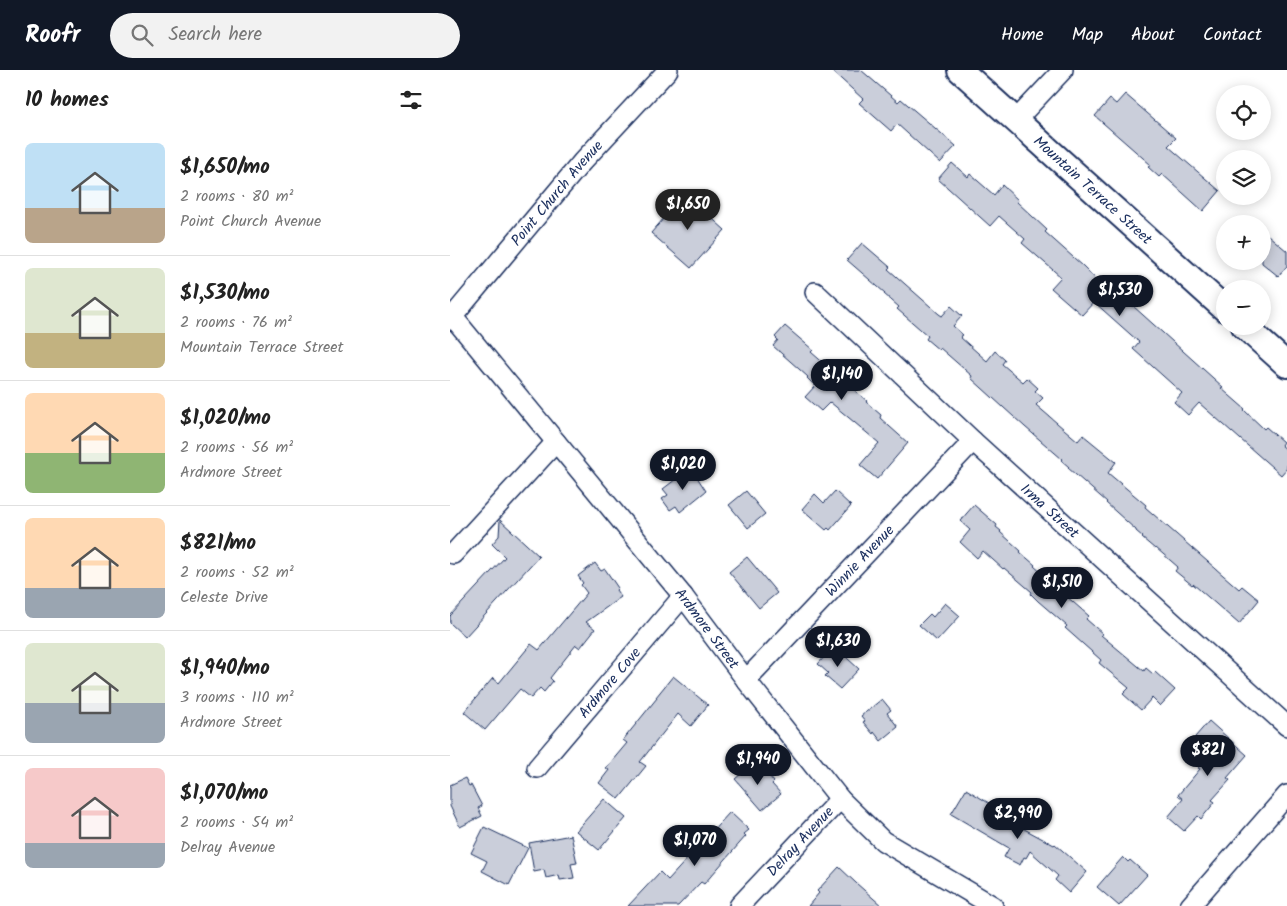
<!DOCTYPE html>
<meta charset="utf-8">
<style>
:root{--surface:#fff;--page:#f2f2f2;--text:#222;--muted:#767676;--line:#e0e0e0;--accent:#111827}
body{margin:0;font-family:Kalam,sans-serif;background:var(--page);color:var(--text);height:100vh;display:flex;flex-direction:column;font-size:19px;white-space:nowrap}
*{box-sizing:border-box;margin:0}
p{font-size:16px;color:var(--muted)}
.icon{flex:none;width:28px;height:28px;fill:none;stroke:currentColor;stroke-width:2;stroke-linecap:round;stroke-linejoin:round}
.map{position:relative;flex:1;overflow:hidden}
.drawer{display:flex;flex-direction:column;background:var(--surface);width:450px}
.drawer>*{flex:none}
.fabs{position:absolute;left:766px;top:15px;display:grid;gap:10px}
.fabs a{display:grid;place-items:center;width:55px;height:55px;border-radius:50%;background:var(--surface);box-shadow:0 2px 12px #0003;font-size:25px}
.price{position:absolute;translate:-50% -42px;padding:0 11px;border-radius:18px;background:var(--accent);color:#fff;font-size:16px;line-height:32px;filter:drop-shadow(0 1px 2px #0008)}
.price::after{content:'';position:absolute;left:50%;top:30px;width:15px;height:11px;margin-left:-8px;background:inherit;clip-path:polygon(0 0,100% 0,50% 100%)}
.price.selected{background:#222;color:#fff}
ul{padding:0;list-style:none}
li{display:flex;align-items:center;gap:15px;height:125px;padding:0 25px}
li+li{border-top:1px solid var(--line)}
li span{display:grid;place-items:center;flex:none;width:140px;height:100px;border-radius:8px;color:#555}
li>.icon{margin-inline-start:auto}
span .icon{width:60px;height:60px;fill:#fffc;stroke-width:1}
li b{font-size:21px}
h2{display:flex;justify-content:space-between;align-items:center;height:60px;padding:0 25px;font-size:21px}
header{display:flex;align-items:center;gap:30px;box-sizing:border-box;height:70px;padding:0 25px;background:var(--accent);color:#fff}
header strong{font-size:24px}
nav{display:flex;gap:28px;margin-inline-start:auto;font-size:18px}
.search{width:350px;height:45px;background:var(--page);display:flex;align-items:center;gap:12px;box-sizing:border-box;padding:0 18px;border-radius:28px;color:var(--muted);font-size:19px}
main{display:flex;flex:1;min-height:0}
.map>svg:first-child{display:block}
.building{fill:#caceda;stroke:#1b2f5e}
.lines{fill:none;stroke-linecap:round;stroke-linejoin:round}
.minor-casing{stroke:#1b2f5e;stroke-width:22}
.tertiary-casing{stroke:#1b2f5e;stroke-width:28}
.minor{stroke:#fff;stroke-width:19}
.tertiary{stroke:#fff;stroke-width:24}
.labels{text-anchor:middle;stroke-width:4.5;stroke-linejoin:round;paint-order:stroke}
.street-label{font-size:15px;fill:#1b2f5e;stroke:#fff}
</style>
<header>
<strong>Roofr</strong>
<div class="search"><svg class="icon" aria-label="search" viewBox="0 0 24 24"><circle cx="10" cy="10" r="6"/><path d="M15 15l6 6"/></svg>Search here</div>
<nav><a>Home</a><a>Map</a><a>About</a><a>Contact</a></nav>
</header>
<main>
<section class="drawer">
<h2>10 homes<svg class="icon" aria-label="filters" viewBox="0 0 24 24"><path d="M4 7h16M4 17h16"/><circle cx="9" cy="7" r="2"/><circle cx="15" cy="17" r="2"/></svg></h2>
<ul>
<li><span style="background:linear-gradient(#bfe0f5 65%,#b9a48a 0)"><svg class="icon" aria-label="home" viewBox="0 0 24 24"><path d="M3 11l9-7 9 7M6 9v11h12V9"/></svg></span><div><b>$1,650/mo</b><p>2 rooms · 80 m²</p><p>Point Church Avenue</p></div></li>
<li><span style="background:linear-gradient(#dfe7d0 65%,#c2b280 0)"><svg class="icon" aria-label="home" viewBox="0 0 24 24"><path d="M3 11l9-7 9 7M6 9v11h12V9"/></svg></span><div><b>$1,530/mo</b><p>2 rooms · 76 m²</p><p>Mountain Terrace Street</p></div></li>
<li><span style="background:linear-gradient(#ffd9b3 60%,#8fb573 0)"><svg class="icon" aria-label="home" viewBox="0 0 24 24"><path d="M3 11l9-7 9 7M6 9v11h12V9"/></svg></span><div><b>$1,020/mo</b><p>2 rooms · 56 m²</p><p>Ardmore Street</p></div></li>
<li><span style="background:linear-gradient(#ffd9b3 70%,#9aa5b1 0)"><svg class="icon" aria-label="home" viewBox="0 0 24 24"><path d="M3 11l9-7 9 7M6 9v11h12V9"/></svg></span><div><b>$821/mo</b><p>2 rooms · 52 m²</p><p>Celeste Drive</p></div></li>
<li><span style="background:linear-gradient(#dfe7d0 60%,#9aa5b1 0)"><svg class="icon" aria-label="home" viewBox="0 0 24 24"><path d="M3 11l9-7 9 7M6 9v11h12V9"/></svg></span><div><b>$1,940/mo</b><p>3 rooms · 110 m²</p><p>Ardmore Street</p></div></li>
<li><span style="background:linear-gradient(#f6c9c9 75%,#9aa5b1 0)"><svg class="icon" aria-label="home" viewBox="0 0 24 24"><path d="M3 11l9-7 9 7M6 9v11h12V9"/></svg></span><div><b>$1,070/mo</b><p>2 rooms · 54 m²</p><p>Delray Avenue</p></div></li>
</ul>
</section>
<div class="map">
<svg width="837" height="836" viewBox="0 0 837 836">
<rect width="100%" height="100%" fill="#fff"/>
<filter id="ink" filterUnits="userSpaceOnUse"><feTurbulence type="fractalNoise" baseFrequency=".02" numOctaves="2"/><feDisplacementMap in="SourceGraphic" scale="10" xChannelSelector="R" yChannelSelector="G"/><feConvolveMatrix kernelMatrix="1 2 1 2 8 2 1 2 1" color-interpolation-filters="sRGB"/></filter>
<g filter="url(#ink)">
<path class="building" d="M381,0H411L448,32L451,29L506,76L490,93L447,54L441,61L409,33L413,29Z
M675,24L726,68L718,76L770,121L753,141L712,104L709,107L698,97L701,95L645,46L660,29L666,34Z
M502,93L518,107L520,104L544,125L552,115L568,130L567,132L597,160L595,162L633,196L638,201H637L663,224L667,219L684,234L683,236L773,317L771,318L795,339L794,340L814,359L816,357L833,372L831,375L837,380V398L831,405L749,333L738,345L724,332L732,323L683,279L689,272L644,232L632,245L601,218L611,207L572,173L575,169L549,146L540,156L488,109Z
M235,124L275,160L241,198L201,163Z
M812,160L837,181V196L828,206L812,193Z
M412,173L440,197L438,199L489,244L492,246L501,236L512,246L503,256L513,265L510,267L537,291L545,281L555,290L552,294L573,312L577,308L588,318L585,321L593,328L586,335L628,371L633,365L666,392L658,403L696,435L695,437L789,519L792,516L809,530L789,554L743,514L742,515L725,501L728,497L706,478L705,479L692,468L693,467L686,461V460L656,433L657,432L650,426L618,398L619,397L611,390L612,389L575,357L521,308L522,306L490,278L489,280L476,269L478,266L447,239L449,237L434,224L435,223L397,190Z
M335,256L363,280L361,282L417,331L416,332L431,345L430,348L458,373L427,409L410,395L429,373L380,332L371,341L355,327L365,316L357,308L358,307L323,276L328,270L325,267Z
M239,399L244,405L245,404L256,421L230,442L226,436L220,440L212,429L218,425L213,419Z
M296,421L315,444L298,458L279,435Z
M385,421L401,436L380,460L378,458L376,460L352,439L365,424L374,433Z
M524,435L547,455L546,457L551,461L550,462L571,481L570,482L585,495L584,496L616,524L615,525L639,546L636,549L653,564L651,565L694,601L696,598L703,604L705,602L725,620L710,636L702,628L691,640L673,624L679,618L649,593L651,590L615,558L617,556L588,531L581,524L582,522L554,498L553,499L533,481L527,488L510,472L520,460L510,451Z
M50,450L89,486L15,567L0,553V546L55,487L42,474L49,466Z
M297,487L327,523L309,538L279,502Z
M145,493L151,501L155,499L168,518L166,520L171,527L136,552L145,559L130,578L126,575L100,608L103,611L94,622L90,618L81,628L70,619L35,660L14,642L43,608L49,613L81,574L89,580L137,523L131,515L133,513L128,506Z
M495,533L510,546L487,571L469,555L480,544L483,547Z
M384,576L409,599L390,619L375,606L378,603L368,594Z
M223,606L258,635L241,656L228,644L190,692L196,696L169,729L149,713L159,700L156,698L177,673L173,670L207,628L206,627Z
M432,629L441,640L437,643L448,657L431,671L424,662L423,664L413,652L415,651L411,646Z
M759,651L797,685L777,708L780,710L762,730L765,732L751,749L748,746L734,761L718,747L733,729L728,725L750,699L748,698L762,682L745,667Z
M304,693L309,699L312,697L324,712L322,714L331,724L312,740L285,709Z
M15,708L19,716L21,715L32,736L28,738L32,746L10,757L0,736V715Z
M516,719L542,735L539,740L604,775L605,774L637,802L619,823L605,810L608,806L580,781L576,788L574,787L570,795L554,787L559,778L501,744Z
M154,729L176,748L149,780L126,761Z
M280,742L299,760L294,764L296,766L254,814L251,812L228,836H178L210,802L218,810Z
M34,757L78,778L59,815L32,801L37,791L21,783Z
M121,765L127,793L121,794L124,808L110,810L109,805L96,808L94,800L84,802L79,773Z
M673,787L678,792L680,790L697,805L669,836L647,817Z
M389,797L406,813L432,836H358L369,823L367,821Z"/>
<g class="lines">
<defs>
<g id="minor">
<path d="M566,50L613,0"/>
<path id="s1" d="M365,222L523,371L837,656"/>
<path id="s2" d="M3,247L233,526L296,610L390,729L433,771L543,836"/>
<path id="s3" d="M0,250L132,92L218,0"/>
<path d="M3,484L106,372"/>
<path id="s4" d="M296,610L523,371"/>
<path id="s5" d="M87,698L233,526"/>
<path id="s6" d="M289,836L390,729"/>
<path d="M740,836L837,725"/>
</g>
<g id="tertiary">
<path id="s7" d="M510,0L775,239"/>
<path d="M794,256L837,295"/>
</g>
</defs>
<use href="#minor" class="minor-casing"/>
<use href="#tertiary" class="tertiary-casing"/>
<use href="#minor" class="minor"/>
<use href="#tertiary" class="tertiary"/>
</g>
</g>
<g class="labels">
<g class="street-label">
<text dy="5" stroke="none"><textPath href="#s7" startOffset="179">Mountain Terrace Street</textPath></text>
<text dy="5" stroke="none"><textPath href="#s3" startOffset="166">Point Church Avenue</textPath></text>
<text dy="5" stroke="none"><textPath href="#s1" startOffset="321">Irma Street</textPath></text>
<text dy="5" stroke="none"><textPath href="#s4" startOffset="165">Winnie Avenue</textPath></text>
<text dy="5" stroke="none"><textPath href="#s2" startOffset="402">Ardmore Street</textPath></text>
<text dy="5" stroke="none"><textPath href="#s5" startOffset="112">Ardmore Cove</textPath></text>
<text dy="5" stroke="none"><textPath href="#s6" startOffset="89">Delray Avenue</textPath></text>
</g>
</g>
</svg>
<div class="fabs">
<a><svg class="icon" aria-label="locate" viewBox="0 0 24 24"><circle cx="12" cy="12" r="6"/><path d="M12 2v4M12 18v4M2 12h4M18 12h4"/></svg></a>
<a><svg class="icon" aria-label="layers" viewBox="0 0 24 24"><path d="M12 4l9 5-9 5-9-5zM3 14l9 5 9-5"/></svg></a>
<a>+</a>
<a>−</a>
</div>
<b class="price selected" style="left:238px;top:161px">$1,650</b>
<b class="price" style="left:670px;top:247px">$1,530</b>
<b class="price" style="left:392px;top:331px">$1,140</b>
<b class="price" style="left:233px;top:421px">$1,020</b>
<b class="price" style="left:612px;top:539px">$1,510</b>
<b class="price" style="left:388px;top:598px">$1,630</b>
<b class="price" style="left:758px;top:707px">$821</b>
<b class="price" style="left:308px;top:716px">$1,940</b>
<b class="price" style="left:568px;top:770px">$2,990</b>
<b class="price" style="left:245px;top:797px">$1,070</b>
</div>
</main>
